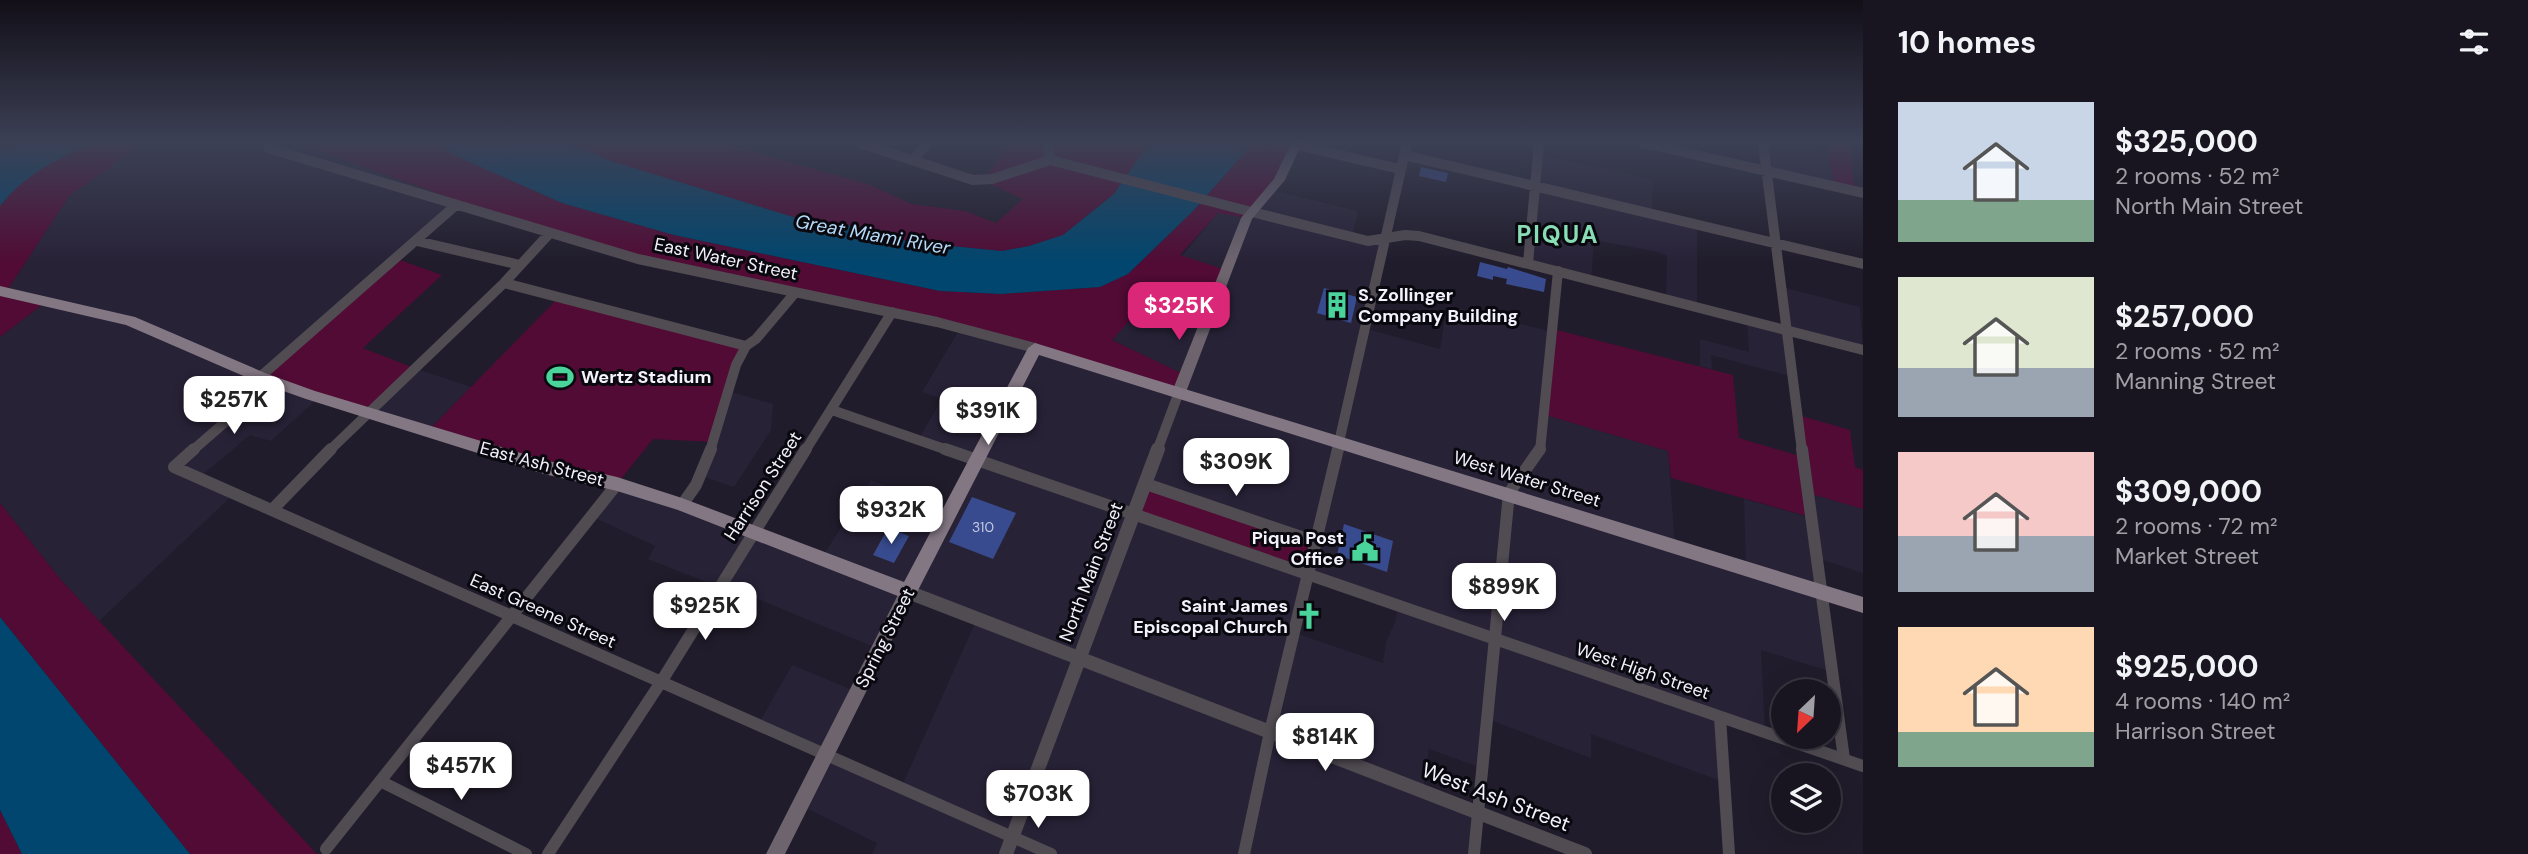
<!DOCTYPE html>
<meta charset="utf-8">
<style>
:root{--surface:#181520;--page:#25222d;--text:#f1f3f6;--muted:#9f9fa5;--line:#36343e;--accent:#db2777}
body{margin:0;font-family:"DM Sans",sans-serif;background:var(--page);color:var(--text);height:100vh;display:flex;flex-direction:column;font-size:26px;white-space:nowrap}
*{box-sizing:border-box;margin:0}
p{font-size:23px;color:var(--muted)}
.icon{flex:none;width:38px;height:38px;fill:none;stroke:currentColor;stroke-width:2;stroke-linecap:round;stroke-linejoin:round}
.map{position:relative;flex:1;overflow:hidden}
.drawer{display:flex;flex-direction:column;background:var(--surface);width:665px}
.drawer>*{flex:none}
.needle{width:46px;rotate:205deg}
.controls{position:absolute;left:1771px;top:679px;display:grid;gap:14px}
.controls a{display:grid;place-items:center;width:70px;height:70px;border-radius:50%;background:var(--surface);box-shadow:0 7px 28px #0002,0 0 0 2px var(--line);font-size:35px}
.price{position:absolute;translate:-50% -60px;padding:0 16px;border-radius:14px;background:#fff;color:#222;font-size:23px;line-height:46px;filter:drop-shadow(0 2px 4px #0008)}
.price::after{content:'';position:absolute;left:50%;top:42px;width:21px;height:16px;margin-left:-10px;background:inherit;clip-path:polygon(0 0,100% 0,50% 100%)}
.price.active{background:var(--accent);color:#fff}
ul{padding:0;list-style:none}
li{display:flex;align-items:center;gap:21px;height:175px;padding:0 35px}
li span{display:grid;place-items:center;flex:none;width:196px;height:140px;border-radius:0px;color:#555}
li>.icon{margin-inline-start:auto}
span .icon{width:84px;height:84px;fill:#fffc;stroke-width:1}
li b{font-size:30px}
h2{display:flex;justify-content:space-between;align-items:center;height:84px;padding:0 35px;font-size:30px}
main{display:flex;flex:1;min-height:0}
.map>svg:first-child{display:block}
.built{fill:#282237;fill-rule:evenodd}
.green{fill:#510b35}
.water{fill:#01466e}
.building{fill:#384b8e}
.lines{fill:none;stroke-linecap:round;stroke-linejoin:round}
.minor-far1{stroke:#514b52;stroke-width:10}
.minor{stroke:#514b52;stroke-width:12}
.tertiary-far1{stroke:#514b52;stroke-width:10}
.tertiary{stroke:#514b52;stroke-width:14}
.secondary{fill:#6d646e;fill-rule:evenodd}
.primary{fill:#837784;fill-rule:evenodd}
.labels{text-anchor:middle;stroke-width:6;stroke-linejoin:round;paint-order:stroke}
.number-label{font-size:14px;fill:#c4c8e0}
.street-label{font-size:18px;fill:#f3f1fc;stroke:#09080e}
.poi-label{font-size:18px;font-weight:bold;fill:#f3f1fc;stroke:#09080e;text-anchor:start}
.water-label{font-size:19px;font-style:italic;fill:#b4d9f7;stroke:#09080e}
.near-street-label{font-size:21px;fill:#f3f1fc;stroke:#09080e}
.district-label{font-size:24px;font-weight:bold;letter-spacing:2px;fill:#89ddb5;stroke:#09080e}
</style>
<main>
<div class="map">
<svg width="1863" height="854" viewBox="0 0 1863 854">
<rect width="100%" height="100%" fill="#201c2b"/>
<path class="built" d="M143,143H298L459,201L316,330L319,397L271,441L250,435L200,477L235,493L99,621L61,580L0,503V337L47,301L6,292L69,196Z
M1763,143H1787L1827,153L1835,187L1767,172Z
M1538,154L1653,180L1652,214L1697,225V307L1666,299L1667,256L1658,252L1594,240L1591,280L1528,263Z
M1271,190L1358,211L1352,238L1385,239L1367,329L1440,349L1447,305L1552,332L1542,414L1668,451L1675,546L1746,568L1744,499L1809,517L1808,493L1863,509V573L1817,558L1832,672L1761,650L1765,733L1720,718L1724,782L1591,734V758L1488,719L1482,768L1429,749L1423,791L1478,813L1474,854H872L877,843L800,805L825,755L758,725L792,665L857,692L826,754L901,788L977,619L908,592L879,649L721,584L719,587L648,559L655,546L591,516L617,484L821,559L871,480L951,510L977,460L918,440L942,399L922,392L961,327L1185,375L1112,340L1218,213ZM1308,574L1398,604L1396,620L1386,642L1383,663L1295,633Z
M1782,287L1860,307L1863,350L1789,331L1793,377L1711,355L1712,369L1700,366V339L1749,352L1747,320L1788,331Z
M414,368L471,387L428,431L367,412Z
M728,391L773,404L771,430L734,487L701,476Z"/>
<path class="green" d="M93,143H143L69,196L6,292L47,301L0,337V206L22,180L53,162Z
M298,143H440L454,155L562,203L674,235L940,291L1001,294L1099,287L1128,274L1193,211L1253,143H1297L1288,164L1247,218L1218,213L1180,255L1226,270L1208,315L1150,298L1112,340L1185,375L1179,392L981,332L639,260L459,201Z
M570,143H721L868,184L911,204L965,211L996,223L1023,199L983,181L1010,143H1149L1114,194L1063,235L1029,246L1002,251L910,242L847,225L803,220L614,162Z
M1826,143H1851L1854,191L1835,187Z
M397,259L442,275L363,348L414,368L367,412L260,377Z
M559,297L746,346L714,442L653,439L617,484L428,431Z
M1553,329L1733,375L1739,438L1803,457L1798,415L1850,430L1855,467L1863,470V509L1808,493L1810,517L1671,478L1668,451L1542,414Z
M1146,484L1316,542L1308,574L1133,515Z
M0,503L61,580L317,854H190L0,617Z
M0,810L22,854H0Z"/>
<path class="water" d="M15,143H93C54,161 28,172 0,206V149Z
M440,143H570L614,162L803,220L847,225L910,242L1002,251L1029,246L1063,235L1114,194L1149,143H1253L1193,211L1128,274L1100,287L1001,294L940,291L674,235L562,203L454,155Z
M0,617L190,854H22L0,810Z"/>
<path class="building" d="M1421,167L1448,173L1446,182L1419,176Z
M1480,262L1507,269L1508,267L1546,279L1544,292L1506,284L1507,279L1493,276V280L1477,276Z
M1324,288L1357,297L1351,323L1317,313Z
M972,497L1016,513L993,559L949,542Z
M1344,524L1393,541L1387,572L1337,555Z
M888,528L909,536L894,563L873,555Z"/>
<g class="lines">
<path class="minor-far1" d="M1049,143L1050,160
M1644,143L1863,193
M1763,143L1802,451
M1297,145L1400,169
M268,148L638,259L937,322L1035,348
M1404,155L1863,264
M913,160L927,143
M1252,212L1368,241L1405,235L1419,236L1863,350
M417,241L520,265
M1528,263L1539,143
M504,283L746,346
M260,377L456,205
M832,410L950,451
M192,451L272,381
M329,451L504,283L548,235
M710,451L736,365L746,346L756,339L794,294
M805,451L892,312
M1337,451L1407,143
M1540,451L1558,271"/>
<path class="minor" d="M194,449L174,467L1051,854
M945,449L1863,766
M1802,449L1844,759
M1146,484L1316,542
M682,505L696,485L711,449
M272,510L331,449
M1720,717L1729,854
M380,781L526,854
M326,849L617,484
M548,854L661,682L806,449
M1244,854L1270,732L1338,449
M1474,854L1509,493L1540,449"/>
<path class="tertiary-far1" d="M860,143L973,180L992,179L1050,160L1252,212
M1157,451L1179,392"/>
<path class="tertiary" d="M908,592L1585,854
M1006,854L1158,449"/>
<path class="secondary" d="M1291,143H1302L1285,180L1252,219L1186,392L1179,397L1174,396L1172,392L1241,218L1274,179Z
M908,585L914,587L916,592L785,854H766L902,587Z"/>
<path class="primary" d="M0,286L135,317L265,373L315,391L544,460L617,477L682,498L904,582L1028,348L1035,343L1863,597V613L1039,355L914,598L908,600L678,510L617,491L544,474L306,399L255,381L126,325L0,296Z"/>
</g>
<linearGradient id="sky" x2="0" y2="1"><stop stop-color="#120f18"/><stop offset="0.54" stop-color="#3c4055"/><stop offset="1" stop-color="#3c4055" stop-opacity="0"/></linearGradient>
<rect width="1863" height="263" fill="url(#sky)"/>
<defs>
<symbol id="building-bare" viewBox="-9 -9 18 18"><path d="M-4-6H4V6H1V3H-1V6H-4ZM-2.5-4.3h1.7v1.8h-1.7ZM.8-4.3h1.7v1.8H.8ZM-2.5-1h1.7V.8h-1.7ZM.8-1h1.7V.8H.8Z" fill="#4ad49c" stroke="#09080e" stroke-width="2.5" paint-order="stroke"/></symbol>
<symbol id="stadium-bare" viewBox="-9 -9 18 18"><path d="M0-5a6.5 5 0 1 0 0 10a6.5 5 0 1 0 0-10ZM-3.5-1.8h7v3.6h-7Z" fill="#4ad49c" stroke="#09080e" stroke-width="2.5" paint-order="stroke"/></symbol>
<symbol id="civic-bare" viewBox="-9 -9 18 18"><path d="M-.6-6.5H3V-4.5H.6V-3L4-1V1h2V6H-6V1h2V-1L-.6-3ZM-1.2 2.5V6h2.4V2.5Z" fill="#4ad49c" stroke="#09080e" stroke-width="2.5" paint-order="stroke"/></symbol>
<symbol id="church-bare" viewBox="-9 -9 18 18"><path d="M-1.2-6h2.4v3.5h3.3v2.4h-3.3V6h-2.4V-.1h-3.3v-2.4h3.3Z" fill="#4ad49c" stroke="#09080e" stroke-width="2.5" paint-order="stroke"/></symbol>
</defs>
<g fill-rule="evenodd">
<use href="#building-bare" x="1318" y="286" width="38" height="38"/>
<use href="#stadium-bare" x="541" y="358" width="38" height="38"/>
<use href="#civic-bare" x="1346" y="529" width="38" height="38"/>
<use href="#church-bare" x="1290" y="597" width="38" height="38"/>
</g>
<g class="labels">
<g class="number-label">
<text x="983" y="532">310</text>
</g>
<g class="street-label">
<text transform="translate(726 259) rotate(12)" y="6">East Water Street</text>
<text transform="translate(542 464) rotate(15)" y="6">East Ash Street</text>
<text transform="translate(1527 479) rotate(17)" y="6">West Water Street</text>
<text transform="translate(763 486) rotate(-57)" y="6">Harrison Street</text>
<text transform="translate(1091 572) rotate(-69)" y="6">North Main Street</text>
<text transform="translate(543 611) rotate(24)" y="6">East Greene Street</text>
<text transform="translate(885 638) rotate(-63)" y="6">Spring Street</text>
<text transform="translate(1643 671) rotate(19)" y="6">West High Street</text>
</g>
<g class="poi-label">
<text x="1358" y="301">S. Zollinger<tspan x="1358" dy="21">Company Building</tspan></text>
<text x="581" y="383">Wertz Stadium</text>
<text x="1344" y="544" text-anchor="end">Piqua Post<tspan x="1344" dy="21">Office</tspan></text>
<text x="1288" y="612" text-anchor="end">Saint James<tspan x="1288" dy="21">Episcopal Church</tspan></text>
</g>
<g class="water-label">
<text transform="translate(873 234) rotate(10)" y="7">Great Miami River</text>
</g>
<g class="near-street-label">
<text transform="translate(1496 797) rotate(21)" y="7">West Ash Street</text>
</g>
<g class="district-label">
<text x="1558" y="243">PIQUA</text>
</g>
</g>
</svg>
<div class="controls">
<a><svg class="needle" viewBox="-14 -14 28 28"><path d="M0-13l5 13h-10z" fill="#e53935"/><path d="M0 13l5-13h-10z" fill="#9f9fa5"/></svg></a>
<a><svg class="icon" aria-label="layers" viewBox="0 0 24 24"><path d="M12 4l9 5-9 5-9-5zM3 14l9 5 9-5"/></svg></a>
</div>
<b class="price active" style="left:1179px;top:342px">$325K</b>
<b class="price" style="left:234px;top:436px">$257K</b>
<b class="price" style="left:988px;top:447px">$391K</b>
<b class="price" style="left:1236px;top:498px">$309K</b>
<b class="price" style="left:891px;top:546px">$932K</b>
<b class="price" style="left:1504px;top:623px">$899K</b>
<b class="price" style="left:705px;top:642px">$925K</b>
<b class="price" style="left:1325px;top:773px">$814K</b>
<b class="price" style="left:461px;top:802px">$457K</b>
<b class="price" style="left:1038px;top:830px">$703K</b>
</div>
<section class="drawer">
<h2>10 homes<svg class="icon" aria-label="filters" viewBox="0 0 24 24"><path d="M4 7h16M4 17h16"/><circle cx="9" cy="7" r="2"/><circle cx="15" cy="17" r="2"/></svg></h2>
<ul>
<li><span style="background:linear-gradient(#c9d6e8 70%,#7fa58c 0)"><svg class="icon" aria-label="home" viewBox="0 0 24 24"><path d="M3 11l9-7 9 7M6 9v11h12V9"/></svg></span><div><b>$325,000</b><p>2 rooms · 52 m²</p><p>North Main Street</p></div></li>
<li><span style="background:linear-gradient(#dfe7d0 65%,#9aa5b1 0)"><svg class="icon" aria-label="home" viewBox="0 0 24 24"><path d="M3 11l9-7 9 7M6 9v11h12V9"/></svg></span><div><b>$257,000</b><p>2 rooms · 52 m²</p><p>Manning Street</p></div></li>
<li><span style="background:linear-gradient(#f6c9c9 60%,#9aa5b1 0)"><svg class="icon" aria-label="home" viewBox="0 0 24 24"><path d="M3 11l9-7 9 7M6 9v11h12V9"/></svg></span><div><b>$309,000</b><p>2 rooms · 72 m²</p><p>Market Street</p></div></li>
<li><span style="background:linear-gradient(#ffd9b3 75%,#7fa58c 0)"><svg class="icon" aria-label="home" viewBox="0 0 24 24"><path d="M3 11l9-7 9 7M6 9v11h12V9"/></svg></span><div><b>$925,000</b><p>4 rooms · 140 m²</p><p>Harrison Street</p></div></li>
</ul>
</section>
</main>
